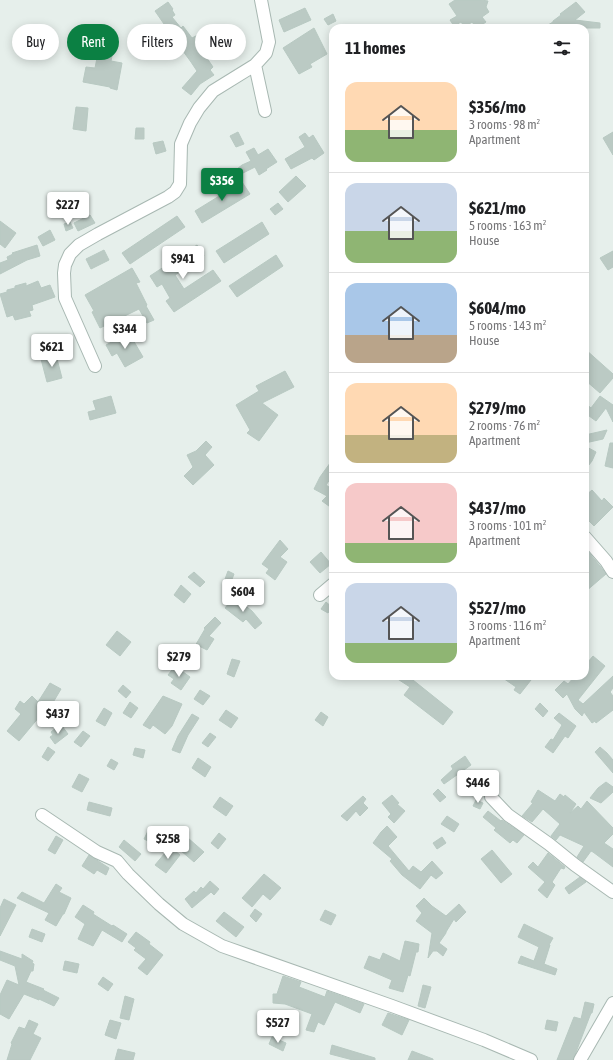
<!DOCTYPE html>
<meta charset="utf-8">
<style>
:root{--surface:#fff;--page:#f2f2f2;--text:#202124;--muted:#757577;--line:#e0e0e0;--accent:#0b8043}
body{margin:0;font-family:"Asap Condensed",sans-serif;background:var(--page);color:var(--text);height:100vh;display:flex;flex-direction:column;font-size:15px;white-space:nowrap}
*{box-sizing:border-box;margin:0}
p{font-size:13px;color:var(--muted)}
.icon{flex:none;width:22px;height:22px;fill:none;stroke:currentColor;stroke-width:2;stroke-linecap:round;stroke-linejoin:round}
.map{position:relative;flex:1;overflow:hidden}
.panel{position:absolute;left:329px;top:24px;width:260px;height:656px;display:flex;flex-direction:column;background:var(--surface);border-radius:12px;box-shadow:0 2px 10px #0003}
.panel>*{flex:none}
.hud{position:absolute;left:12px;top:24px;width:257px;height:36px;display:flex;gap:8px}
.price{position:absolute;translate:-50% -34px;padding:0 9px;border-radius:4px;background:#fff;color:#222;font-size:13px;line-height:26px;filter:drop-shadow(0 1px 2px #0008)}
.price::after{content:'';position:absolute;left:50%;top:24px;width:12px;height:9px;margin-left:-6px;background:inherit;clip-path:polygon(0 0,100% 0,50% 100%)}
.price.selected{background:var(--accent);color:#fff}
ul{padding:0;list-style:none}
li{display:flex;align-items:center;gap:12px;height:100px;padding:0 16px}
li+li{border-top:1px solid var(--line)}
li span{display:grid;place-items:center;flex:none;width:112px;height:80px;border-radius:12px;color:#555}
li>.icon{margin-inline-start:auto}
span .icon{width:48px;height:48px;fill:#fffc;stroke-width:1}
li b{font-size:17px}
h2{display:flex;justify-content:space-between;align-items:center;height:48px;padding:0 16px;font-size:17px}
.pill{padding:0 14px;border-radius:18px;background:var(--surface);box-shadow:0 2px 10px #0003;font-size:14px;line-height:36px}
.pill.selected{background:var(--accent);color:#fff}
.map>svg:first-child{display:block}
.building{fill:#bbcac4;stroke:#b8c9c2}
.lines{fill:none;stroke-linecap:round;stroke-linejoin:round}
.minor-casing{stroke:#a8b8b2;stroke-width:14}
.minor{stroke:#fff;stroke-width:12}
</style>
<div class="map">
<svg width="613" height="1060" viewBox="0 0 613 1060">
<rect width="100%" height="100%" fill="#e6efeb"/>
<path class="building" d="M455,0H481L488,1L486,7L489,12L482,17L486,22L477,28L472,22L465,27L461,22L454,26L450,20L457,16L449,4Z
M168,2L173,9L172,10L175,15L172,17L181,28L183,26L192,38L209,29L213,36L208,39L209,40L198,45L213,67L210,70L214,75L200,84L191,95L182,88L197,71L191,62L172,36L158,45L150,34L164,24L155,11Z
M576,2L585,12L575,20L600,23V28H543L553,22V21L561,15L560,14Z
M305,8L311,20L284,32L279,20Z
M333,14L336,21L328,25L324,19Z
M314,28L327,54L310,64L312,67L299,74L283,48Z
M100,43L114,47L111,61L122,63L117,90L110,88V87L83,82L86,67L95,68Z
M76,107L88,108L86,131L73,129Z
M136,128H144V139H135Z
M238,132L244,144L236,147L230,136Z
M613,132V155L603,138Z
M305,133L309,138L313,135L324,153L314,160L312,158L291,169L285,159L305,147L299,137Z
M163,141L166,151L156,154L153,143Z
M254,148L258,155L268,149L277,162L266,169L267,170L259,175L255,167L229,180L227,177L242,165L251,161L246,152Z
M296,176L306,186L288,202L279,192Z
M242,182L250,194L202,223L195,211Z
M278,203L283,209L275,215L270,209Z
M90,215L95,223L78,231L74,223Z
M177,216L185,227L130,264L122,253Z
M0,221L16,233L5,248L0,244Z
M70,222L73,228L66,231L64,224Z
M262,222L269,234L224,263L216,251Z
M50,230L55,240L43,246L38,237Z
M37,245L40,256L27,260L0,274V263L8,260L7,257L13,254L12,253Z
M197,245L204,256L175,275L184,289L213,270L221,281L174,312L166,301L170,298L162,284L157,287L150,276Z
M104,250L109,260L91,269L86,259Z
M613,251V267L608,270L600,258Z
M276,255L283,266L237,297L229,286Z
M132,268L140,282L136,283L147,305L146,306L154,320L147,323L139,309L100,328L92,312L94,311L85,295Z
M38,281L41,288L50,285L55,297L32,305L33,310L29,311L31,316L15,320L13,315L7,317L0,294L7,292V290L15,288V286L26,283V286Z
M129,333L143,357L125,367L117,353L112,356L106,345Z
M585,349L613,374V378L600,393L585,380Z
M56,355L62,378L47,382L41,359Z
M285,371L294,387L262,403L278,415L259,441L247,433L250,430L236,405L259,391L256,386Z
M111,396L116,413L90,420L88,412L96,410L93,401Z
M600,396L613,405V422L606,408L596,421L585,413V403L591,408Z
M607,430L603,439L585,443V435Z
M206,441L212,447L205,455L214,465L193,485L184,476L193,467L187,455L196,451Z
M610,443H613V468L605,466Z
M585,446L596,452L592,461L585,470Z
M333,459V475L326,485L332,489L333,488V509L322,501L327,496L314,489L320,477Z
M592,490L602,501L604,498L613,507L594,526L585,517V496Z
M280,540L288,549L280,557L287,562L275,580L266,573L269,569L262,564Z
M585,548L600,566L606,574L585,592Z
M321,552L331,564L320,573L310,562Z
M228,571L234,574L231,582L225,579Z
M194,572L205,582L200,587L188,577Z
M181,585L191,594L184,603L174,595Z
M234,597L252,611L262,623L255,629L246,619L243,622L225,608Z
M326,602L332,607L328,613L321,609Z
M215,617L221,623L209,636L214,639L207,650L199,646L197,648L195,646L205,629L204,628Z
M117,631L131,642L120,656L106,645Z
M593,656L605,666L578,700L583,704L613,676V688L610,692L613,696V710L596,723L595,721L592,723L584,712L582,716L575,709L567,694L563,698L555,690L564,681L568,684L575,676H585V659L588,662Z
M232,659L240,661L234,677L227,674Z
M175,666L190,677L181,690L171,683L174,679L168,675Z
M393,676H408L453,712L443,725L404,695L410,687Z
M500,676H526L531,680L520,694L514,690L516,687Z
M50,683L61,689L51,706L50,705L40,716L19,741L7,731L21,714L15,709L20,701L24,704L32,696L38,702Z
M123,685L131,692L126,698L118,691Z
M200,690L210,696L203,705L194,699Z
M163,696L182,704L172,726L165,734L153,725L150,729L143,725Z
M130,702L138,708L131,718L123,713Z
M540,703L548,711L543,717L535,709Z
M104,708L112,713L105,726L96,721Z
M226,710L238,718L231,728L219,720Z
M321,712L328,717L323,726L315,720Z
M559,713L576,726L568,738L565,736L553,753L545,747L551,739L553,740L562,725L554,718Z
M192,714L199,718L188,735L180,753L172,750L178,736Z
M62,726L68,734L55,744L50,737L53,735L51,732L56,728L58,729Z
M83,731L90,736L81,747L74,742Z
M210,733L216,737L208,747L202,743Z
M48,747L55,752L48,761L42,757Z
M600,747L607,753L613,760V773L595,752Z
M135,748L145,750L143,758L133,755Z
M465,756L471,765L444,784L441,780L453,769L451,766Z
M198,758L211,767L205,777L192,768Z
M111,759L118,763L114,770L107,766Z
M79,774L89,779L82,792L72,787Z
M606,782L613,787V792L601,803L590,798L598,788Z
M438,789L446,797L440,802L433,794Z
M538,790L555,801L560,794L564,797L565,795L576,804L570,813L578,806L581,809L587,801L613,828V834L604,843L613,849V867L593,852L591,851L583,862L577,857L584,846L560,835L556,840L551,836L560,824L543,809L532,822L522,816L533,803L531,802Z
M392,795L399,803L397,804L405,811L394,823L388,817L391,814L382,803Z
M363,796L366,799L363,803L368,808L360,816L356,811L347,821L341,816Z
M220,797L233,806L226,816L213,807Z
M476,800L483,803L480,809L473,806Z
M89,802L112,808L110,816L87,810Z
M488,811L501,821L502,820L524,835L517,843L513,840L510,843L494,830L496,828L483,817Z
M447,816L459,824L454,832L441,824Z
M387,826L397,837L388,846L409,871L413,866L421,872L432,861L443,873L436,879L431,875L420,889L402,875L390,861L392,859L373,843L381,832Z
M148,831L160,837L156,845L144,839Z
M219,833L226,839L218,849L211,843Z
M56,836L63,840L55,854L48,850Z
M442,837L446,843L437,849L433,843Z
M188,838L204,852L194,862L180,850Z
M124,840L141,854L135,861L119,847Z
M170,847L180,855L166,873L155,865Z
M492,850L512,874L501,883L481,859Z
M548,853L565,867L564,869L561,868L552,882L555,885L547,898L538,890L545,882L528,867L533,862L538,867Z
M89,855L109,868L106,875L97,870L94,874L82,866Z
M264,874L281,888L270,900L263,894L252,907L242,898Z
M580,877L586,882L569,894L565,888Z
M210,881L219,889L214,895L211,892L192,908L185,899L194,891L196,893L201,887L203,889Z
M56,884L62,888L59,892L71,898L64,914H63L56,926L45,920L49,913L17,898L22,892L44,903Z
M424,898L432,906L446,916L459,904L466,912L456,922L454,919L446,932V933L439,943L447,949L443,956L437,951H433L428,958L432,933L416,921L422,913L416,906Z
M4,899L16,905L0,936V908Z
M83,905L94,912L93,914L112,926L113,925L127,934L122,942L102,930L93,946L78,939L85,924L75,917Z
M255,909L262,914L256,922L250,916Z
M325,910L336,915L331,925L320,920Z
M224,912L244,927L236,937L216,921Z
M524,924L553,938L549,945H550L544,964L557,969L555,975L518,963L521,956L534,961L539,947L518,937Z
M32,929L45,934L42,942L29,937Z
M136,932L150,942L149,944L163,955L147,975L138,968L146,959L134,950L136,948L128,942Z
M405,941L419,944L418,952H416L410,976L408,975L403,992L389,988L392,980L364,968L369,956L380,960L383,953L400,961Z
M0,951L22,959V954L33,961L32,963L34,964L33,971H31L26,982L44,989L43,990L59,998L54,1006L39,999V1000L24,994L9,1019L0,1014V995L7,980L19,985L15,966L0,960Z
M65,961L79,964L77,973L63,970Z
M283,976L301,982L299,987L325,997L327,991L364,1004L360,1013L335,1002L324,1025L318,1022L314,1032L306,1030L312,1014L285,1004L273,1003V994H277Z
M103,977L113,984L108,991L98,984Z
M423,985L431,987L425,1008L418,1006Z
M125,996L134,999L129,1020L120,1018Z
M585,1002L594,1004L592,1013H591L573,1060H557L574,1017L581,1019Z
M388,1013L409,1020L402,1035L382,1025Z
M29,1020L38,1024L33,1034L41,1038L30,1060H7L12,1044L11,1043L19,1027L25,1029Z
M110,1020L121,1023L116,1039L105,1035Z
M547,1020L558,1022L556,1031L545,1029Z
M272,1037L286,1043L283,1051L269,1044Z
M332,1045L375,1058V1060H353L330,1054Z
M118,1049L135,1053L133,1060H115Z
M412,1051L433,1059V1060H408Z"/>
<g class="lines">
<defs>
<path id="minor" d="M255,65L265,111
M95,366L65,298L64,273L65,265L70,254L79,245L98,234L168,197L175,192L180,184L181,144L190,123L199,108L213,91L255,65L266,53L269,42L261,0
M585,537L606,561L613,572
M320,595L333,584
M491,797L508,815L549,844L575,865L613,892
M42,815L97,852L117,861L128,874L159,904L183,924L222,946L392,1006L484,1040L531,1060
M580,1060L613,1003"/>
</defs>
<use href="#minor" class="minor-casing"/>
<use href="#minor" class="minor"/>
</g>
</svg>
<b class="price selected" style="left:222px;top:202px">$356</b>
<b class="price" style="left:68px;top:226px">$227</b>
<b class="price" style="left:183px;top:280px">$941</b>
<b class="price" style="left:125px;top:350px">$344</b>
<b class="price" style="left:52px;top:368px">$621</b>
<b class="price" style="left:243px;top:613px">$604</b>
<b class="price" style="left:179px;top:678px">$279</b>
<b class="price" style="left:58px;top:735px">$437</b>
<b class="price" style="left:478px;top:804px">$446</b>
<b class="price" style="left:168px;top:860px">$258</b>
<b class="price" style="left:278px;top:1044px">$527</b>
<div class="hud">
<a class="pill">Buy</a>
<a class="pill selected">Rent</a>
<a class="pill">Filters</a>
<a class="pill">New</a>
</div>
<section class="panel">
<h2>11 homes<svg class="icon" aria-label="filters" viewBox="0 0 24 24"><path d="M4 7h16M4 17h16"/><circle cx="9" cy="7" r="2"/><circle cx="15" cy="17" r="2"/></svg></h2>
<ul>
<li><span style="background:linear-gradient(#ffd9b3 60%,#8fb573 0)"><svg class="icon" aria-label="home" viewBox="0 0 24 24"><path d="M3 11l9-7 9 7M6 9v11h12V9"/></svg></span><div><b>$356/mo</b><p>3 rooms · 98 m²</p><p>Apartment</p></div></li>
<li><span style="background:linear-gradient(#c9d6e8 60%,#8fb573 0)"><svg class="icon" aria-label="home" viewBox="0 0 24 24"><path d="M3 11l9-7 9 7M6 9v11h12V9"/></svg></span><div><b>$621/mo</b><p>5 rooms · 163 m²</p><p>House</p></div></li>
<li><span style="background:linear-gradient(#a9c7e8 65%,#b9a48a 0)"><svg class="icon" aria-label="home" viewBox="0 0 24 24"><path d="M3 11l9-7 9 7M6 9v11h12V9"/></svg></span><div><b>$604/mo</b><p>5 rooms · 143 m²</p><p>House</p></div></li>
<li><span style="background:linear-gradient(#ffd9b3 65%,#c2b280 0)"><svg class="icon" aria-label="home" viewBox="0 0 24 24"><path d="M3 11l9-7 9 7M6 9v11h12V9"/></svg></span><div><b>$279/mo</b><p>2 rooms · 76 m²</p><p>Apartment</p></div></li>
<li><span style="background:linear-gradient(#f6c9c9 75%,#8fb573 0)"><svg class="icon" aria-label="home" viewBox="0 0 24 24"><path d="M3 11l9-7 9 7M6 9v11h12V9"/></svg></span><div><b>$437/mo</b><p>3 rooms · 101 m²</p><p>Apartment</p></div></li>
<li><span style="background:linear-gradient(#c9d6e8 75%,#8fb573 0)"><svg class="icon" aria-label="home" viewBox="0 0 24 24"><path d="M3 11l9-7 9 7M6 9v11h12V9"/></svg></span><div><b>$527/mo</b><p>3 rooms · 116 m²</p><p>Apartment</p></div></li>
</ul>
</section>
</div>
